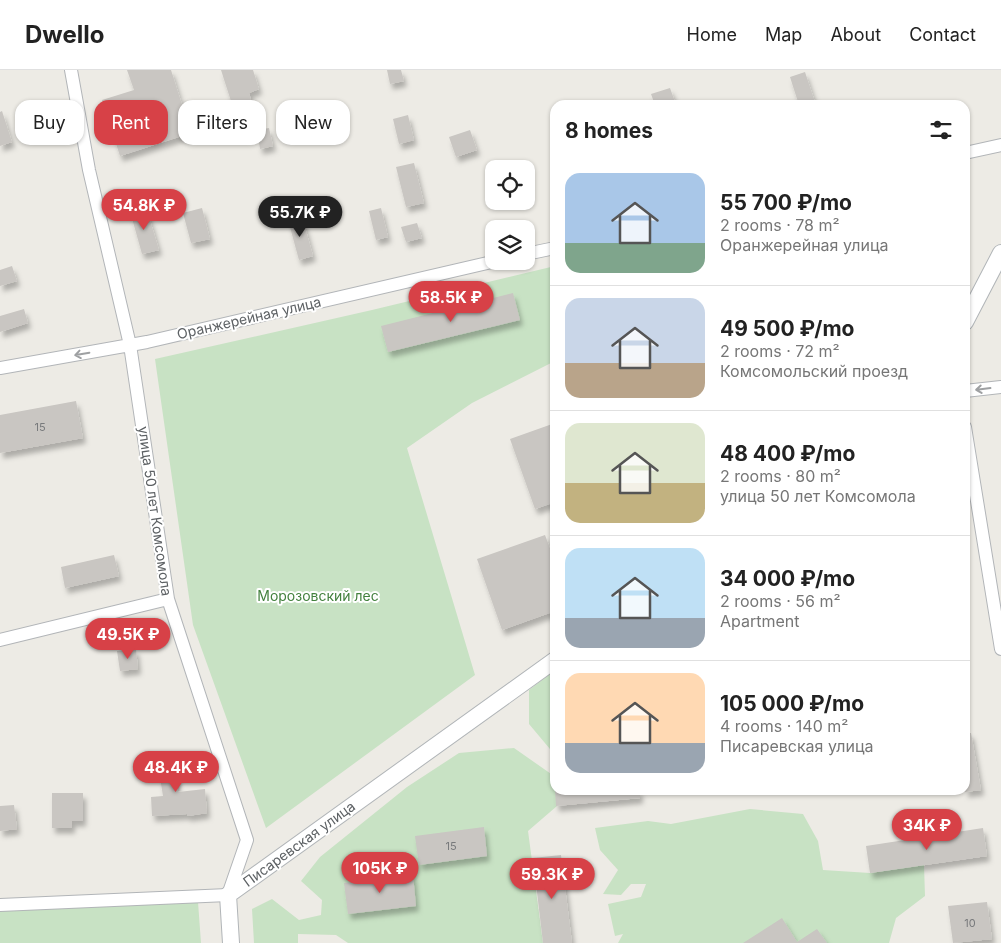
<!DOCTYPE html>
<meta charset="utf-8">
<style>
:root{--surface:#fff;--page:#f6f6f6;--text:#222;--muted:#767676;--line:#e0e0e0;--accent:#d74147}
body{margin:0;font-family:Inter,sans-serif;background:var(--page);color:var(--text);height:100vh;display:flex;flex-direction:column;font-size:19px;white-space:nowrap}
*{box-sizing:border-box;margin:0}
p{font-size:16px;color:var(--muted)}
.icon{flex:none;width:28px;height:28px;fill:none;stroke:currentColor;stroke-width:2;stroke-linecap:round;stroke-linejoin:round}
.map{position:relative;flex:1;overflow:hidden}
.drawer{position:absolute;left:550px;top:30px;width:420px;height:695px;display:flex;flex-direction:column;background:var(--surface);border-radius:15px;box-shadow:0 1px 4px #0004}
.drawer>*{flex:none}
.guide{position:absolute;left:15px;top:30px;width:460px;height:45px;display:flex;gap:10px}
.buttons{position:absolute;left:485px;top:90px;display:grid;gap:10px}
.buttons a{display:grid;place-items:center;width:50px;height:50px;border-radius:10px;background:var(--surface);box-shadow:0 1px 4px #0004;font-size:25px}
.price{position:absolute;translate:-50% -42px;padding:0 11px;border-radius:18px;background:var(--accent);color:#fff;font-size:16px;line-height:32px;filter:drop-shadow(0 1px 2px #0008)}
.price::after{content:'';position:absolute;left:50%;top:30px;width:15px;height:11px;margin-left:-8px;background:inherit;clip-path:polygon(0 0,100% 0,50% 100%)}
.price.on{background:#222;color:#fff}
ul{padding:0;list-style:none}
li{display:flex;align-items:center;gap:15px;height:125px;padding:0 15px}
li+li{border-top:1px solid var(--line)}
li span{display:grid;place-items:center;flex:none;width:140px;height:100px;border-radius:15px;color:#555}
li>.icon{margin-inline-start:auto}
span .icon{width:60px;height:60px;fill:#fffc;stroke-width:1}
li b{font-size:21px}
h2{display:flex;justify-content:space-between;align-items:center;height:60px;padding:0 15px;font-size:21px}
.pill{padding:0 18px;border-radius:15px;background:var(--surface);box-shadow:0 1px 4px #0004;font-size:18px;line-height:45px}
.pill.on{background:var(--accent);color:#fff}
header{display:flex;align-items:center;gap:30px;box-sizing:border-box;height:70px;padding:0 25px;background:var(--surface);border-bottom:1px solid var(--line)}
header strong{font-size:24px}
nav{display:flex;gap:28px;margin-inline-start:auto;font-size:18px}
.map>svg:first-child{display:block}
.green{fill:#c8e2c4}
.building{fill:#c9c6c2;filter:url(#shadow)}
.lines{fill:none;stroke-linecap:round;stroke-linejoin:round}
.street-casing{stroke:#b2b5b8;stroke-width:14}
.secondary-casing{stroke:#b1b5b8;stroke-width:18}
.street{stroke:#fff;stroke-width:12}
.secondary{stroke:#fff;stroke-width:16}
.oneway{stroke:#9ea0a2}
.labels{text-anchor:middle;stroke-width:4;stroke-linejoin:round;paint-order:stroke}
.number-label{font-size:11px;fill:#787a7c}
.street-label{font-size:14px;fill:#5d6164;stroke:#fff}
.park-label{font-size:14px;fill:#43813e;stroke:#fff}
</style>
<header>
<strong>Dwello</strong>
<nav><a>Home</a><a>Map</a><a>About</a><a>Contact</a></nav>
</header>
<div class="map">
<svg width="1001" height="873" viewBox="0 0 1001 873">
<defs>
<filter id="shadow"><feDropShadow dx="3" dy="5.5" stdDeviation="2.5" flood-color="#0004"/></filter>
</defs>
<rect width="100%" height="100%" fill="#edebe5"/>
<path class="green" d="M555,196V291L472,333L407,378L475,605L266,758L193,555L155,289L372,240Z
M555,600V685L529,654V620Z
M514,678L554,706L557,736L528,761L543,873H348L336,865L298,864V873H254L252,839L272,829L299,850L321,845L322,830L301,811L320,787L407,717L459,683Z
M750,739L803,744L818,771L823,800L870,803L924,795L925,826L896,848L889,873H618L623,864L615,866L608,834L641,827L646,814H631L621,825L603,824L618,800L600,780L595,758L648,751L671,754Z
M198,832L201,873H0V841Z"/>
<path class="building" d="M127,0H171L191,63L120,86L102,30L134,20Z
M221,0H253L259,19L249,23L257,51L239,56Z
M387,0H401L404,11L390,14Z
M805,2L816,35H799L790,7Z
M670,18L676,35H655L651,24Z
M2,41L12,72L0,76V42Z
M408,45L414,70L399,74L393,49Z
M269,58L273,76L260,79L257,60Z
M470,60L477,80L456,87L449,67Z
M414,93L424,133L406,137L396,97Z
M146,137L159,180L142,184L130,141Z
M202,138L210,169L191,173L183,143Z
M381,138L388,167L376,170L369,141Z
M302,146L313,186L299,190L288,150Z
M417,153L422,168L406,172L401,157Z
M12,196L17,211L0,216V200Z
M513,223L520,250L388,282L381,256Z
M24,239L28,253L0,262V246Z
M76,331L83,368L0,383V345Z
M555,353V432L535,439L510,369Z
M545,465L555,492V541L502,560L477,489Z
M114,485L119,506L65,518L61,497Z
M136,579L138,599L120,601L117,581Z
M965,663H971L981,720L965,722Z
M171,681L178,722L205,719L207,743L188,746L187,744L152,746L151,727L163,726L156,683Z
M555,720H640V728L556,736Z
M52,723H83V751H72V758H52Z
M14,735L17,759L0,761V736Z
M484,757L487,786L419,795L415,766Z
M983,758L987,786L870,803L866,776Z
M561,785L572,873H543L533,788Z
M413,805L416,836L348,844L344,813Z
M987,832L992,869L953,873L948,836Z
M782,848L797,872L817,859L827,873H743Z"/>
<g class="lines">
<defs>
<path id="street" d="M965,83L1001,75
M526,184L555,178
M0,298L147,272L496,191
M965,321L1001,317
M965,357L1001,579
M0,570L168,529
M0,835L228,825L247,770L168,529L130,275L89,100L71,0"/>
<path id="secondary" d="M965,252L1001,183
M231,873L228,825L555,590"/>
</defs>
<use href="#street" class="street-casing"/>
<use href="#secondary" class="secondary-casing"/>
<use href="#street" class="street"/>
<use href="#secondary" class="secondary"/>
</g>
<defs><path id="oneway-shaft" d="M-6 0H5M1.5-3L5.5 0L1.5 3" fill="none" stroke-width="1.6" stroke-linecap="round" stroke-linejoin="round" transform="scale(1.25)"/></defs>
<g class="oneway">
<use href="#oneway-shaft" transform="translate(82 284) rotate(170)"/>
<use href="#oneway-shaft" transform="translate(983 319) rotate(173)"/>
</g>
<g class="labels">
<g class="number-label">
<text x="40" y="361">15</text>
<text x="451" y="780">15</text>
<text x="970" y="857">10</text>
</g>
<g class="street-label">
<text transform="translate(249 248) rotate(-13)" y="5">Оранжерейная улица</text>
<text transform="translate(155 441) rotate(82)" y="5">улица 50 лет Комсомола</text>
<text transform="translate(299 774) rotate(-36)" y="5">Писаревская улица</text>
</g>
<g class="park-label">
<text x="318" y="531">Морозовский лес</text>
</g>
</g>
</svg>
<div class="buttons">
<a><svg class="icon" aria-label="locate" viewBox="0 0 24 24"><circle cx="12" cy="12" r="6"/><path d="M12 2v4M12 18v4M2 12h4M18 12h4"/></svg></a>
<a><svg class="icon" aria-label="layers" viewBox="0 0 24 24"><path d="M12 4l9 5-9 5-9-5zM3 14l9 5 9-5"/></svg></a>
</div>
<b class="price" style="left:144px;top:161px">54.8K ₽</b>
<b class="price on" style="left:300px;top:168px">55.7K ₽</b>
<b class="price" style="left:451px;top:253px">58.5K ₽</b>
<b class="price" style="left:128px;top:590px">49.5K ₽</b>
<b class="price" style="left:176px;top:723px">48.4K ₽</b>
<b class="price" style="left:927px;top:781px">34K ₽</b>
<b class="price" style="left:380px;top:824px">105K ₽</b>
<b class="price" style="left:552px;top:830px">59.3K ₽</b>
<div class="guide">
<a class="pill">Buy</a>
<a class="pill on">Rent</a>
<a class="pill">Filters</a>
<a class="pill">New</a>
</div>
<section class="drawer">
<h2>8 homes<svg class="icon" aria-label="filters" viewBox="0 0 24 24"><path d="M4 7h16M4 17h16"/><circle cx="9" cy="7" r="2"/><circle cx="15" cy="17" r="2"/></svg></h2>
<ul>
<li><span style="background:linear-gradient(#a9c7e8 70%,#7fa58c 0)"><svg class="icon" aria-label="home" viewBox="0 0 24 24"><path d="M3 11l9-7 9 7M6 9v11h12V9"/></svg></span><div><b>55 700 ₽/mo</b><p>2 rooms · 78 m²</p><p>Оранжерейная улица</p></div></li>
<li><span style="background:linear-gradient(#c9d6e8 65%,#b9a48a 0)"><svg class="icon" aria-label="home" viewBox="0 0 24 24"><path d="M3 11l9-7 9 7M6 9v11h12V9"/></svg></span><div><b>49 500 ₽/mo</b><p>2 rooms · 72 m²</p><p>Комсомольский проезд</p></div></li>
<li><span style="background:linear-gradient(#dfe7d0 60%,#c2b280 0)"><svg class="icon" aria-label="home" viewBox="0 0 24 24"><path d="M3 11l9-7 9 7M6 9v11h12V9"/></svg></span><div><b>48 400 ₽/mo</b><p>2 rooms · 80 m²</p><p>улица 50 лет Комсомола</p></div></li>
<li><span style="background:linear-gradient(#bfe0f5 70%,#9aa5b1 0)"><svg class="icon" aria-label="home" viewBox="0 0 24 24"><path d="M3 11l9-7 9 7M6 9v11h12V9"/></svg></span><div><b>34 000 ₽/mo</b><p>2 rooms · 56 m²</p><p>Apartment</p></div></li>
<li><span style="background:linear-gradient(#ffd9b3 70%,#9aa5b1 0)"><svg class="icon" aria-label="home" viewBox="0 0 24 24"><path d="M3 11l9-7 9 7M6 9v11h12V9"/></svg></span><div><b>105 000 ₽/mo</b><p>4 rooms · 140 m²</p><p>Писаревская улица</p></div></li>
</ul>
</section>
</div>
